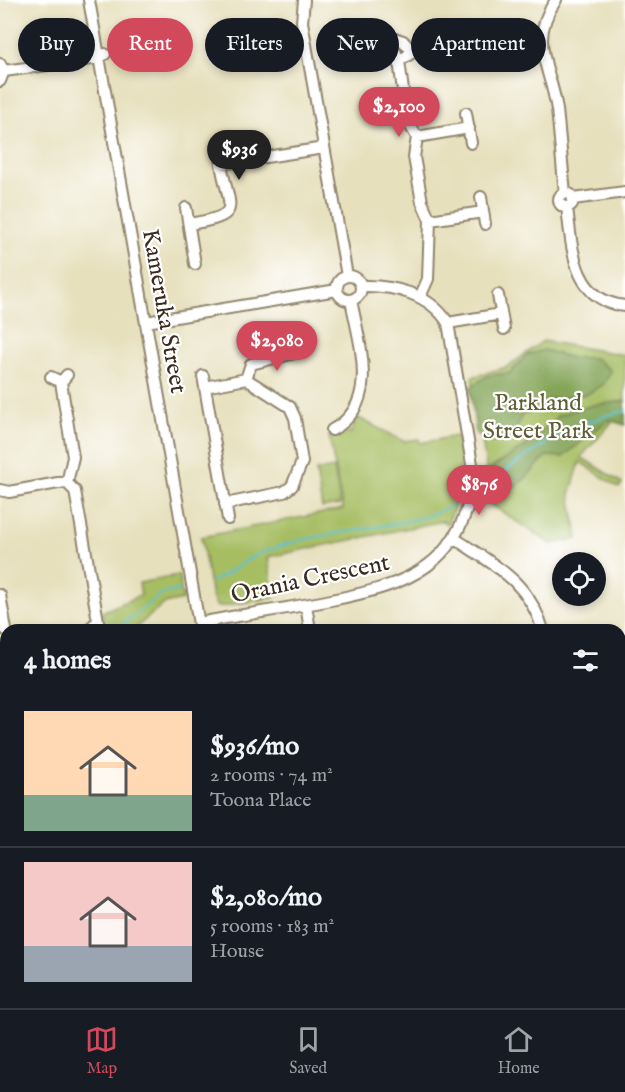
<!DOCTYPE html>
<meta charset="utf-8">
<style>
:root{--surface:#171b24;--page:#20242c;--text:#f1f3f6;--muted:#9ea1a6;--line:#363941;--accent:#d1495b}
body{margin:0;font-family:"IM FELL English",serif;background:var(--page);color:var(--text);height:100vh;display:flex;flex-direction:column;font-size:22px;white-space:nowrap}
*{box-sizing:border-box;margin:0}
p{font-size:20px;color:var(--muted)}
.icon{flex:none;width:33px;height:33px;fill:none;stroke:currentColor;stroke-width:2;stroke-linecap:round;stroke-linejoin:round}
.map{position:relative;flex:1;overflow:hidden}
.drawer{position:absolute;left:0px;top:624px;width:626px;height:384px;display:flex;flex-direction:column;background:var(--surface);border-radius:18px 18px 0 0;box-shadow:0 3px 9px #0003}
.drawer>*{flex:none}
.guide{position:absolute;left:18px;top:18px;width:590px;height:54px;display:flex;gap:12px}
.fabs{position:absolute;left:552px;top:552px;display:grid;gap:12px}
.fabs a{display:grid;place-items:center;width:54px;height:54px;border-radius:50%;background:var(--surface);box-shadow:0 3px 9px #0003;font-size:30px}
.price{position:absolute;translate:-50% -51px;padding:0 14px;border-radius:21px;background:var(--accent);color:#fff;font-size:20px;line-height:39px;filter:drop-shadow(0 2px 3px #0008)}
.price::after{content:'';position:absolute;left:50%;top:36px;width:18px;height:14px;margin-left:-9px;background:inherit;clip-path:polygon(0 0,100% 0,50% 100%)}
.price.selected{background:#222;color:#fff}
ul{padding:0;list-style:none}
li{display:flex;align-items:center;gap:18px;height:150px;padding:0 24px}
li+li{border-top:2px solid var(--line)}
li span{display:grid;place-items:center;flex:none;width:168px;height:120px;border-radius:0px;color:#555}
li>.icon{margin-inline-start:auto}
span .icon{width:72px;height:72px;fill:#fffc;stroke-width:1}
li b{font-size:26px}
h2{display:flex;justify-content:space-between;align-items:center;height:72px;padding:0 24px;font-size:26px}
.tag{padding:0 21px;border-radius:27px;background:var(--surface);box-shadow:0 3px 9px #0003;font-size:21px;line-height:54px}
.tag.selected{background:var(--accent);color:#fff}
.menu{display:flex;justify-content:space-around;align-items:center;height:84px;border-top:2px solid var(--line);background:var(--surface);font-size:16px;color:var(--muted)}
.menu a{display:grid;justify-items:center;gap:3px}
.menu .selected{color:var(--accent)}
.map>svg:first-child{display:block}
.green{fill:#a6bd62;stroke:#707440;stroke-width:1.5}
.forest{fill:#84a458;stroke:#60673b;stroke-width:1.5}
.lines{fill:none;stroke-linecap:round;stroke-linejoin:round}
.stream{stroke:#55c2ce;stroke-width:2}
.minor-casing{stroke:#91856e;stroke-width:14}
.minor{stroke:#fff;stroke-width:10}
.labels{text-anchor:middle;stroke-width:4.5;stroke-linejoin:round;paint-order:stroke}
.street-label{font-size:24px;fill:#3b2a1e;stroke:#fff}
.park-label{font-size:24px;fill:#605d36;stroke:#fff}
</style>
<div class="map">
<svg width="625" height="1008" viewBox="0 0 625 1008">
<rect width="100%" height="100%" fill="#fff"/>
<filter id="ink" filterUnits="userSpaceOnUse"><feTurbulence type="fractalNoise" baseFrequency=".0167" numOctaves="2"/><feDisplacementMap in="SourceGraphic" scale="12" xChannelSelector="R" yChannelSelector="G"/><feConvolveMatrix kernelMatrix="1 2 1 2 8 2 1 2 1" color-interpolation-filters="sRGB"/></filter>
<filter id="wash" filterUnits="userSpaceOnUse"><feTurbulence type="fractalNoise" baseFrequency=".008" numOctaves="4" result="noise"/><feDisplacementMap in="SourceGraphic" scale="24" xChannelSelector="R" yChannelSelector="G"/><feGaussianBlur stdDeviation="1.35" result="paint"/><feColorMatrix in="noise" values="0 0 0 0 0 0 0 0 0 0 0 0 0 0 0 0 0 1.4 0 .05"/><feComposite in="paint" operator="in"/></filter>
<g filter="url(#wash)">
<rect width="100%" height="100%" fill="#e7e0bd"/>
<path class="green" d="M543,341L625,355V420L613,421L581,457L622,483L619,488L580,462L570,494L578,539L551,544L481,498L486,466L472,377L507,367Z
M357,417L403,441L419,439L420,443L457,436C462,469 463,494 447,524L443,521L268,557L274,598L217,607L212,597L201,537L343,509L329,436L342,429L351,433Z
M334,468L340,505L322,508L316,471Z
M179,575L183,600L164,604L133,630H93L103,620L102,612L141,595L139,583Z
M6,691V753L0,754V692Z"/>
<path class="forest" d="M544,350L572,358H595L611,371L604,384L588,394L548,400L539,410L522,414L515,434L492,442L476,434L470,387L487,376L510,373L527,355Z
M625,401V425L608,420L563,457L546,456C530,473 515,497 490,488L488,470L527,445L559,415L593,405Z"/>
<g class="lines">
<path class="stream" d="M485,486C526,455 573,421 625,411
M212,581C229,575 240,563 256,555C266,550 279,547 290,543C336,529 418,528 456,503
M115,630L161,594L180,590"/>
</g>
</g>
<g filter="url(#ink)">
<g class="lines">
<defs>
<path id="minor" d="M89,0L200,630
M304,0L302,22L347,276
M556,0C527,41 551,67 557,110C560,137 562,165 565,193
M452,34L456,59
M399,61L392,43L397,39L403,41L413,52
M0,64L4,71L0,81
M4,71L99,58L105,54
M466,113L471,143
M417,137L469,128
M559 200a7 7 0 1 1 14 0a7 7 0 1 1-14 0Z
M481,197L485,224
M573,199L625,192
M567,207C572,248 573,301 625,306
M186,208L195,264
M430,220L483,212
M189,224C245,215 229,210 221,164L324,148
M337 288a12 12 0 1 1 24 0a12 12 0 1 1-24 0Z
M498,295L504,329
M420,297L428,279L430,220L422,202L414,157L417,137L407,120L399,61L413,52L454,46
M146,322L337,290
M448,323L501,314
M203,376L228,519
M51,377L61,382L67,375
M246,379L251,364L295,353
M61,382L73,457L67,483
M205,387L246,379L290,407L295,418L302,462L292,486L284,492L225,504
M332,430C381,404 359,343 351,300
M0,490L9,492L58,483H67L75,491L98,621L88,630
M454,538C494,565 528,580 543,630
M0,595L6,630
M306,605L310,630
M199,623C243,614 287,609 331,600C408,585 463,565 474,476L448,323C430,294 394,285 361,286
M0,686L6,684
M0,759L6,758
M0,910L6,912
M62,1002L63,1008
M163,1002L164,1008
M508,1002L509,1008
M593,1002L598,1008
M264,1008L296,1006L301,1008
M383,1008L403,1002"/>
</defs>
<use href="#minor" class="minor-casing"/>
<use href="#minor" class="minor"/>
</g>
</g>
<g class="labels">
<g class="street-label">
<text transform="translate(165 311) rotate(80)" y="8">Kameruka Street</text>
<text transform="translate(310 578) rotate(-12)" y="8">Orania Crescent</text>
</g>
<g class="park-label">
<text x="538" y="410">Parkland<tspan x="538" dy="28">Street Park</tspan></text>
</g>
</g>
</svg>
<div class="fabs">
<a><svg class="icon" aria-label="locate" viewBox="0 0 24 24"><circle cx="12" cy="12" r="6"/><path d="M12 2v4M12 18v4M2 12h4M18 12h4"/></svg></a>
</div>
<b class="price" style="left:399px;top:138px">$2,100</b>
<b class="price selected" style="left:239px;top:181px">$936</b>
<b class="price" style="left:277px;top:372px">$2,080</b>
<b class="price" style="left:479px;top:516px">$876</b>
<div class="guide">
<a class="tag">Buy</a>
<a class="tag selected">Rent</a>
<a class="tag">Filters</a>
<a class="tag">New</a>
<a class="tag">Apartment</a>
</div>
<section class="drawer">
<h2>4 homes<svg class="icon" aria-label="filters" viewBox="0 0 24 24"><path d="M4 7h16M4 17h16"/><circle cx="9" cy="7" r="2"/><circle cx="15" cy="17" r="2"/></svg></h2>
<ul>
<li><span style="background:linear-gradient(#ffd9b3 70%,#7fa58c 0)"><svg class="icon" aria-label="home" viewBox="0 0 24 24"><path d="M3 11l9-7 9 7M6 9v11h12V9"/></svg></span><div><b>$936/mo</b><p>2 rooms · 74 m²</p><p>Toona Place</p></div></li>
<li><span style="background:linear-gradient(#f6c9c9 70%,#9aa5b1 0)"><svg class="icon" aria-label="home" viewBox="0 0 24 24"><path d="M3 11l9-7 9 7M6 9v11h12V9"/></svg></span><div><b>$2,080/mo</b><p>5 rooms · 183 m²</p><p>House</p></div></li>
</ul>
</section>
</div>
<nav class="menu">
<a class="selected"><svg class="icon" aria-label="map" viewBox="0 0 24 24"><path d="M3 6l6-2 6 2 6-2v14l-6 2-6-2-6 2zM9 4v14M15 6v14"/></svg>Map</a>
<a><svg class="icon" aria-label="saved" viewBox="0 0 24 24"><path d="M7 4h10v16l-5-4-5 4z"/></svg>Saved</a>
<a><svg class="icon" aria-label="home" viewBox="0 0 24 24"><path d="M3 11l9-7 9 7M6 9v11h12V9"/></svg>Home</a>
</nav>
